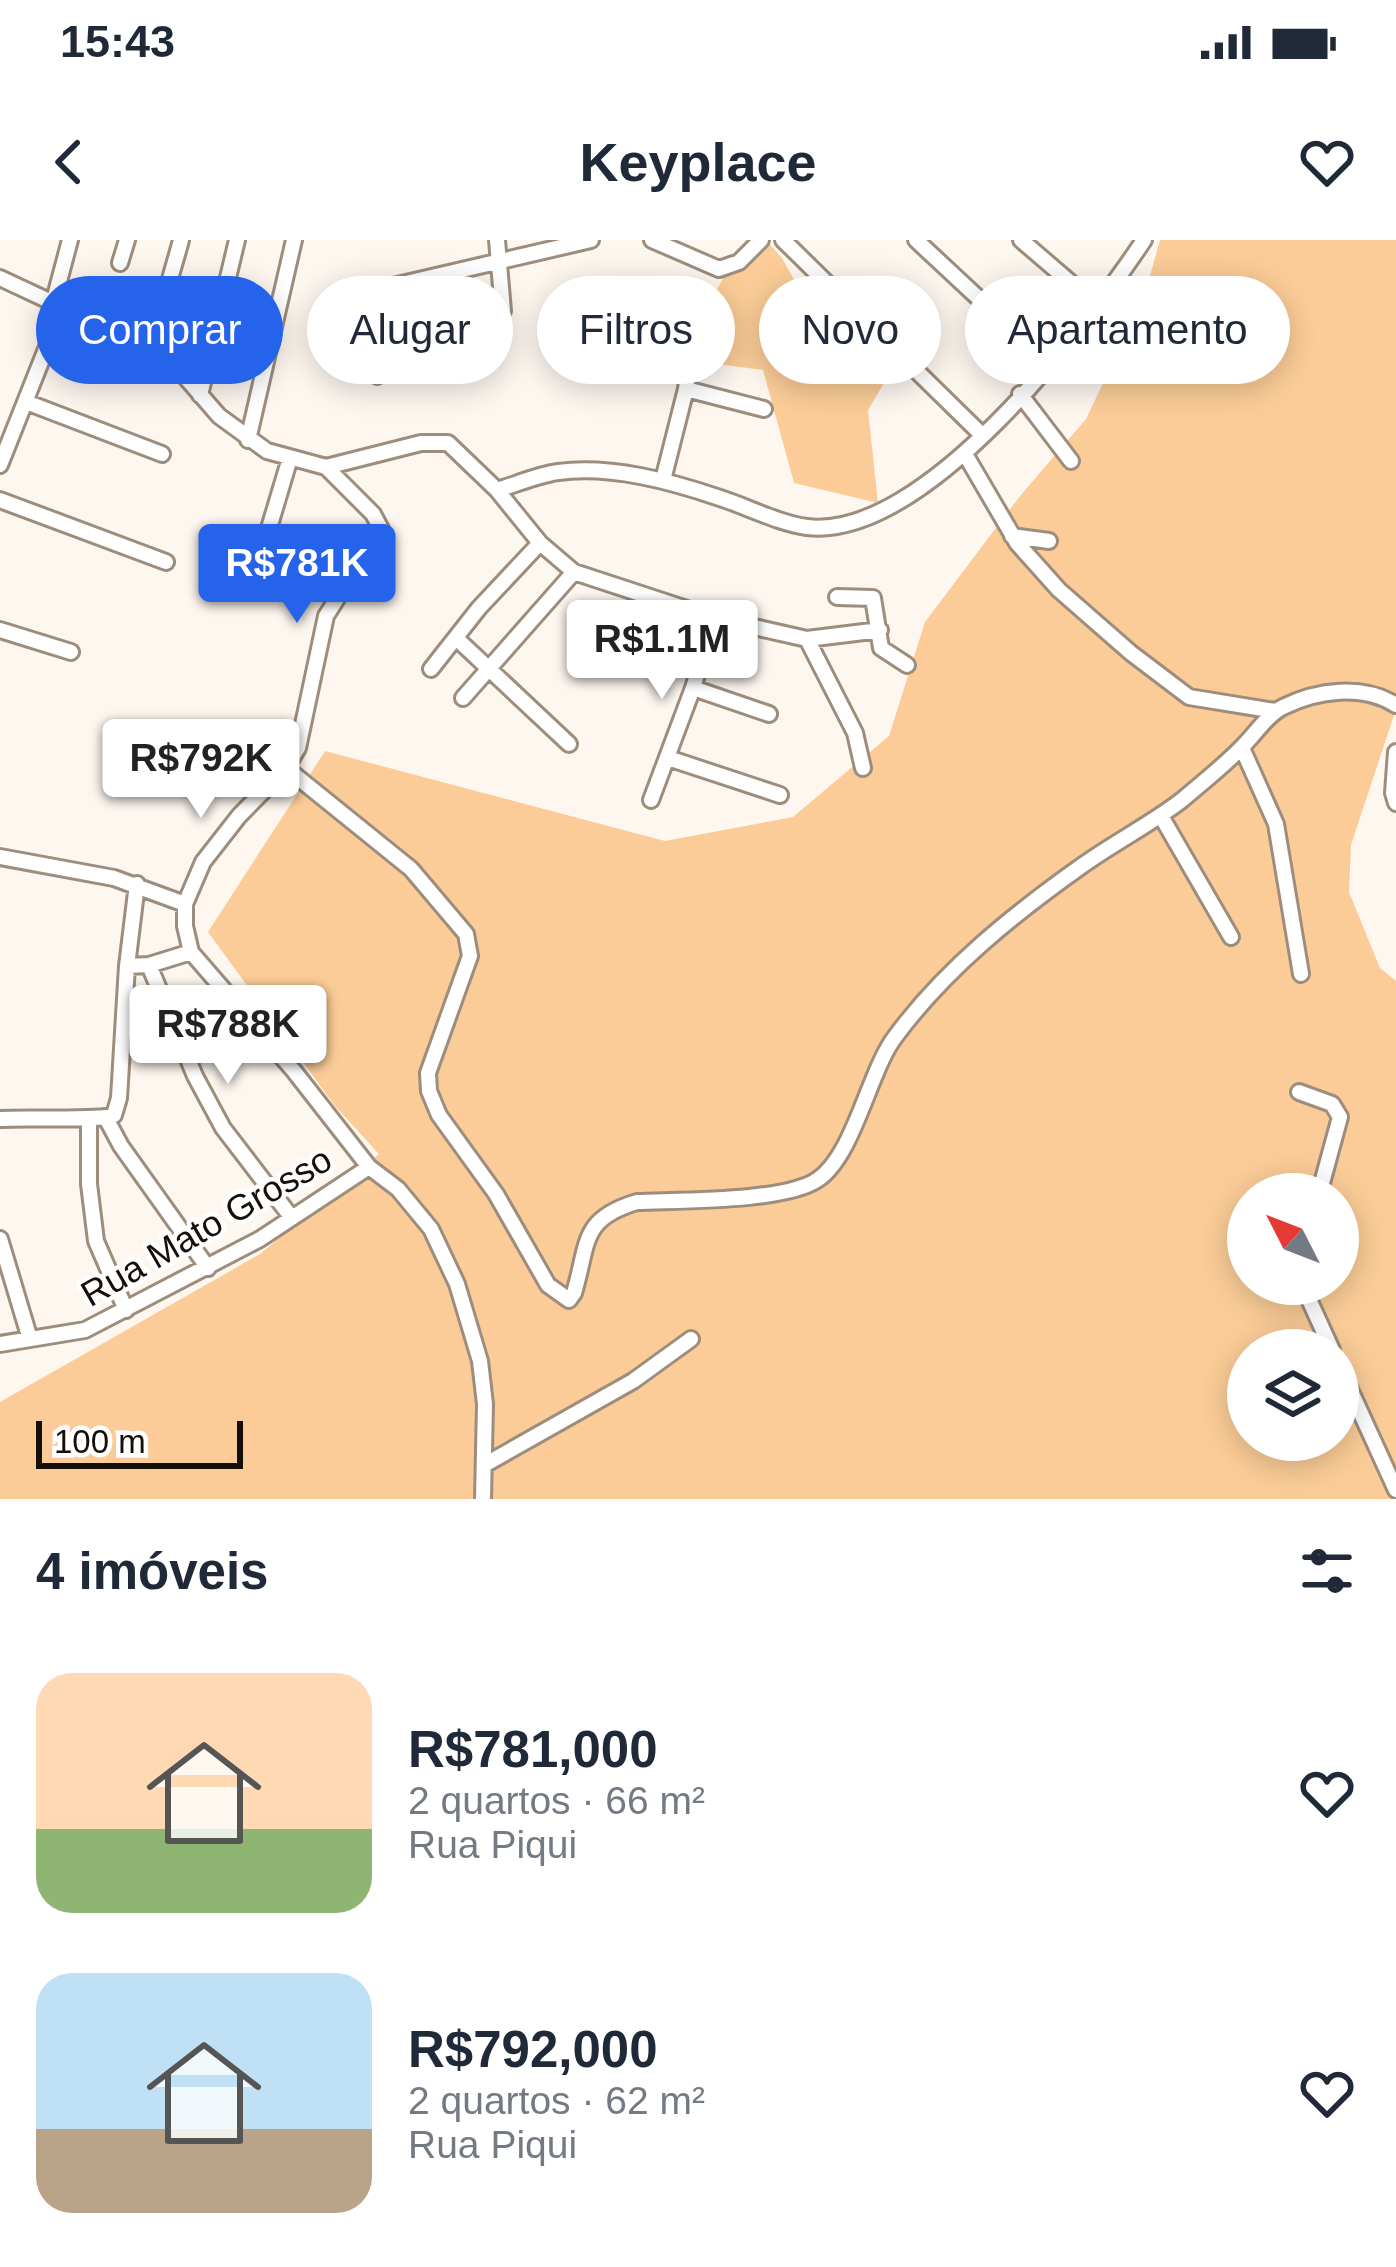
<!DOCTYPE html>
<html lang="pt">
<meta charset="utf-8">
<style>
:root{--surface:#fff;--page:#f2f2f3;--text:#1f2937;--muted:#747a83;--accent:#2563eb}
body{margin:0;font-family:Helvetica,sans-serif;background:var(--page);color:var(--text);height:100vh;display:flex;flex-direction:column;font-size:45px;white-space:nowrap}
*{box-sizing:border-box;margin:0}
p{font-size:39px;color:var(--muted)}
.icon{flex:none;width:66px;height:66px;fill:none;stroke:currentColor;stroke-width:2;stroke-linecap:round;stroke-linejoin:round}
.map{position:relative;height:1259px;overflow:hidden}
.side{display:flex;flex-direction:column;background:var(--surface);flex:1}
.side>*{flex:none}
.banner{position:absolute;left:36px;top:36px;width:1326px;height:108px;display:flex;gap:24px}
.needle{width:78px;rotate:312deg}
.controls{position:absolute;left:1227px;top:933px;display:grid;gap:24px}
.controls a{display:grid;place-items:center;width:132px;height:132px;border-radius:50%;background:var(--surface);box-shadow:0 6px 30px #0003;font-size:60px}
.scale{position:absolute;left:36px;bottom:30px;width:207px;box-sizing:border-box;padding-left:12px;border:6px solid #150f09;border-top:0;font-size:33px;line-height:42px;white-space:nowrap;color:#150f09;-webkit-text-stroke:9px #fff;paint-order:stroke}
.price{position:absolute;translate:-50% -102px;padding:0 27px;border-radius:12px;background:#fff;color:#222;font-size:39px;line-height:78px;filter:drop-shadow(0 3px 6px #0008)}
.price::after{content:'';position:absolute;left:50%;top:72px;width:36px;height:27px;margin-left:-18px;background:inherit;clip-path:polygon(0 0,100% 0,50% 100%)}
.price.current{background:var(--accent);color:#fff}
ul{padding:0;list-style:none}
li{display:flex;align-items:center;gap:36px;height:300px;padding:0 36px}
li span{display:grid;place-items:center;flex:none;width:336px;height:240px;border-radius:36px;color:#555}
li>.icon{margin-inline-start:auto}
span .icon{width:144px;height:144px;fill:#fffc;stroke-width:1}
li b{font-size:51px}
h2{display:flex;justify-content:space-between;align-items:center;height:144px;padding:0 36px;font-size:51px}
.pill{padding:0 42px;border-radius:54px;background:var(--surface);box-shadow:0 6px 30px #0003;font-size:42px;line-height:108px}
.pill.current{background:var(--accent);color:#fff}
.status{display:flex;justify-content:space-between;align-items:center;height:84px;padding:0 60px;background:var(--surface);direction:ltr}
.status svg{height:33px;fill:currentColor}
header{display:flex;justify-content:space-between;align-items:center;height:156px;padding:0 36px;background:var(--surface);font-size:54px;font-weight:600}
.map>svg:first-child{display:block}
.green{fill:#fbcc97;fill-rule:evenodd}
.lines{fill:none;stroke-linecap:round;stroke-linejoin:round}
.minor-casing{stroke:#9c8d7d;stroke-width:20}
.minor{stroke:#fff;stroke-width:14}
.labels{text-anchor:middle;stroke-width:9;stroke-linejoin:round;paint-order:stroke}
.street-label{font-size:36px;fill:#150f09;stroke:#fff}
</style>
<div class="status"><b>15:43</b><svg viewBox="0 0 49 12"><path d="M0 12V9h3v3zM5 12V6h3v6zM10 12V3h3v9zM15 12V0h3v12zM26 1h20v11H26zM47 4h2v5h-2z"/></svg></div>
<header><svg class="icon" aria-label="back" viewBox="0 0 24 24"><path d="M15 5l-7 7 7 7"/></svg>Keyplace<svg class="icon" aria-label="heart" viewBox="0 0 24 24"><path d="M12 20l-8-8c-3-5 5-10 8-4 3-6 11-1 8 4z"/></svg></header>
<div class="map">
<svg width="1396" height="1259" viewBox="0 0 1396 1259">
<rect width="100%" height="100%" fill="#fef7f0"/>
<path class="green" d="M766,0L782,18L834,112L884,143L868,170L878,263L794,243L763,130L688,120L706,70L729,27Z
M1160,0H1396V469L1351,605L1349,652L1380,728L1396,741V1259H0V1162L260,1014L379,914L335,866L208,692L325,511L665,601L793,577L889,496L925,382L1020,256L1086,179L1144,57ZM1248,954H1338V1044H1248ZM1248,1110H1338V1200H1248Z"/>
<g class="lines">
<defs>
<path id="minor" d="M497,0L503,71
M652,0L719,29L739,22L761,0
M783,0L982,195
M916,0L1048,123
M1021,0L1099,67
M120,23L127,0
M0,38L167,116L219,176L267,211L326,227L421,203H448L497,250L540,303L574,332L714,378L807,399L880,390
M53,64L70,0
M167,116C154,77 171,39 181,0
M377,136L393,46L591,0
M686,149L764,169
M1020,154L1071,221
M200,155L237,0
M26,162L162,214
M248,200L294,0
M965,214L1017,303L1059,350L1131,413L1189,457L1275,471
M0,225L62,69
M326,227L373,274L381,289L326,376L298,508L286,528L239,576L203,622L185,664V686L191,712L294,831L369,927L398,949L431,989L457,1044L480,1121L485,1164L483,1259
M663,240L686,149L695,79
M497,250C517,244 537,235 558,232C611,225 670,241 720,258C748,267 778,283 807,287C924,301 1086,87 1144,0
M0,260L166,322
M267,295L290,218
M1012,296L1049,301
M837,357L873,358L881,408L907,425
M0,390L71,412
M456,398L569,504
M807,399L855,493L863,528
M431,429L479,368L540,303
M693,448L769,474
M463,458L574,332
M1242,508L1276,584L1301,734
M1396,512L1393,553L1396,563
M668,518L780,555
M286,528L411,629L466,694L470,716L428,833L429,851L439,875L496,954L548,1045L569,1060L574,1053C589,1003 580,979 637,962C679,960 784,962 817,940C854,916 869,831 895,797C945,729 1015,673 1083,625C1115,602 1151,584 1182,560C1203,542 1225,525 1244,505C1256,493 1267,475 1283,467C1317,450 1363,444 1396,465
M651,560L693,448L714,378
M1161,576L1231,697
M0,617L114,638L185,664
M149,725L195,836L223,888L292,978
M127,726L149,725L191,712
M1299,852L1332,864L1340,877L1319,954
M89,878V944L96,1001L126,1070
M0,879C23,877 102,881 114,875L119,858L127,726L137,644
M107,880L121,906L208,1028
M0,999L30,1099
M1302,1044L1332,1110
M0,1104L85,1090L260,999L369,927
M1338,1123L1396,1250
M486,1224L633,1141L691,1099"/>
</defs>
<use href="#minor" class="minor-casing"/>
<use href="#minor" class="minor"/>
</g>
<g class="labels">
<g class="street-label">
<text transform="translate(206 986) rotate(-30)" y="13">Rua Mato Grosso</text>
</g>
</g>
</svg>
<div class="controls">
<a><svg class="needle" viewBox="-14 -14 28 28"><path d="M0-13l5 13h-10z" fill="#e53935"/><path d="M0 13l5-13h-10z" fill="#747a83"/></svg></a>
<a><svg class="icon" aria-label="layers" viewBox="0 0 24 24"><path d="M12 4l9 5-9 5-9-5zM3 14l9 5 9-5"/></svg></a>
</div>
<div class="scale">100 m</div>
<b class="price current" style="left:297px;top:386px">R$781K</b>
<b class="price" style="left:662px;top:462px">R$1.1M</b>
<b class="price" style="left:201px;top:581px">R$792K</b>
<b class="price" style="left:228px;top:847px">R$788K</b>
<div class="banner">
<a class="pill current">Comprar</a>
<a class="pill">Alugar</a>
<a class="pill">Filtros</a>
<a class="pill">Novo</a>
<a class="pill">Apartamento</a>
</div>
</div>
<section class="side">
<h2>4 imóveis<svg class="icon" aria-label="filters" viewBox="0 0 24 24"><path d="M4 7h16M4 17h16"/><circle cx="9" cy="7" r="2"/><circle cx="15" cy="17" r="2"/></svg></h2>
<ul>
<li><span style="background:linear-gradient(#ffd9b3 65%,#8fb573 0)"><svg class="icon" aria-label="home" viewBox="0 0 24 24"><path d="M3 11l9-7 9 7M6 9v11h12V9"/></svg></span><div><b>R$781,000</b><p>2 quartos · 66 m²</p><p>Rua Piqui</p></div><svg class="icon" aria-label="heart" viewBox="0 0 24 24"><path d="M12 20l-8-8c-3-5 5-10 8-4 3-6 11-1 8 4z"/></svg></li>
<li><span style="background:linear-gradient(#bfe0f5 65%,#b9a48a 0)"><svg class="icon" aria-label="home" viewBox="0 0 24 24"><path d="M3 11l9-7 9 7M6 9v11h12V9"/></svg></span><div><b>R$792,000</b><p>2 quartos · 62 m²</p><p>Rua Piqui</p></div><svg class="icon" aria-label="heart" viewBox="0 0 24 24"><path d="M12 20l-8-8c-3-5 5-10 8-4 3-6 11-1 8 4z"/></svg></li>
</ul>
</section>
